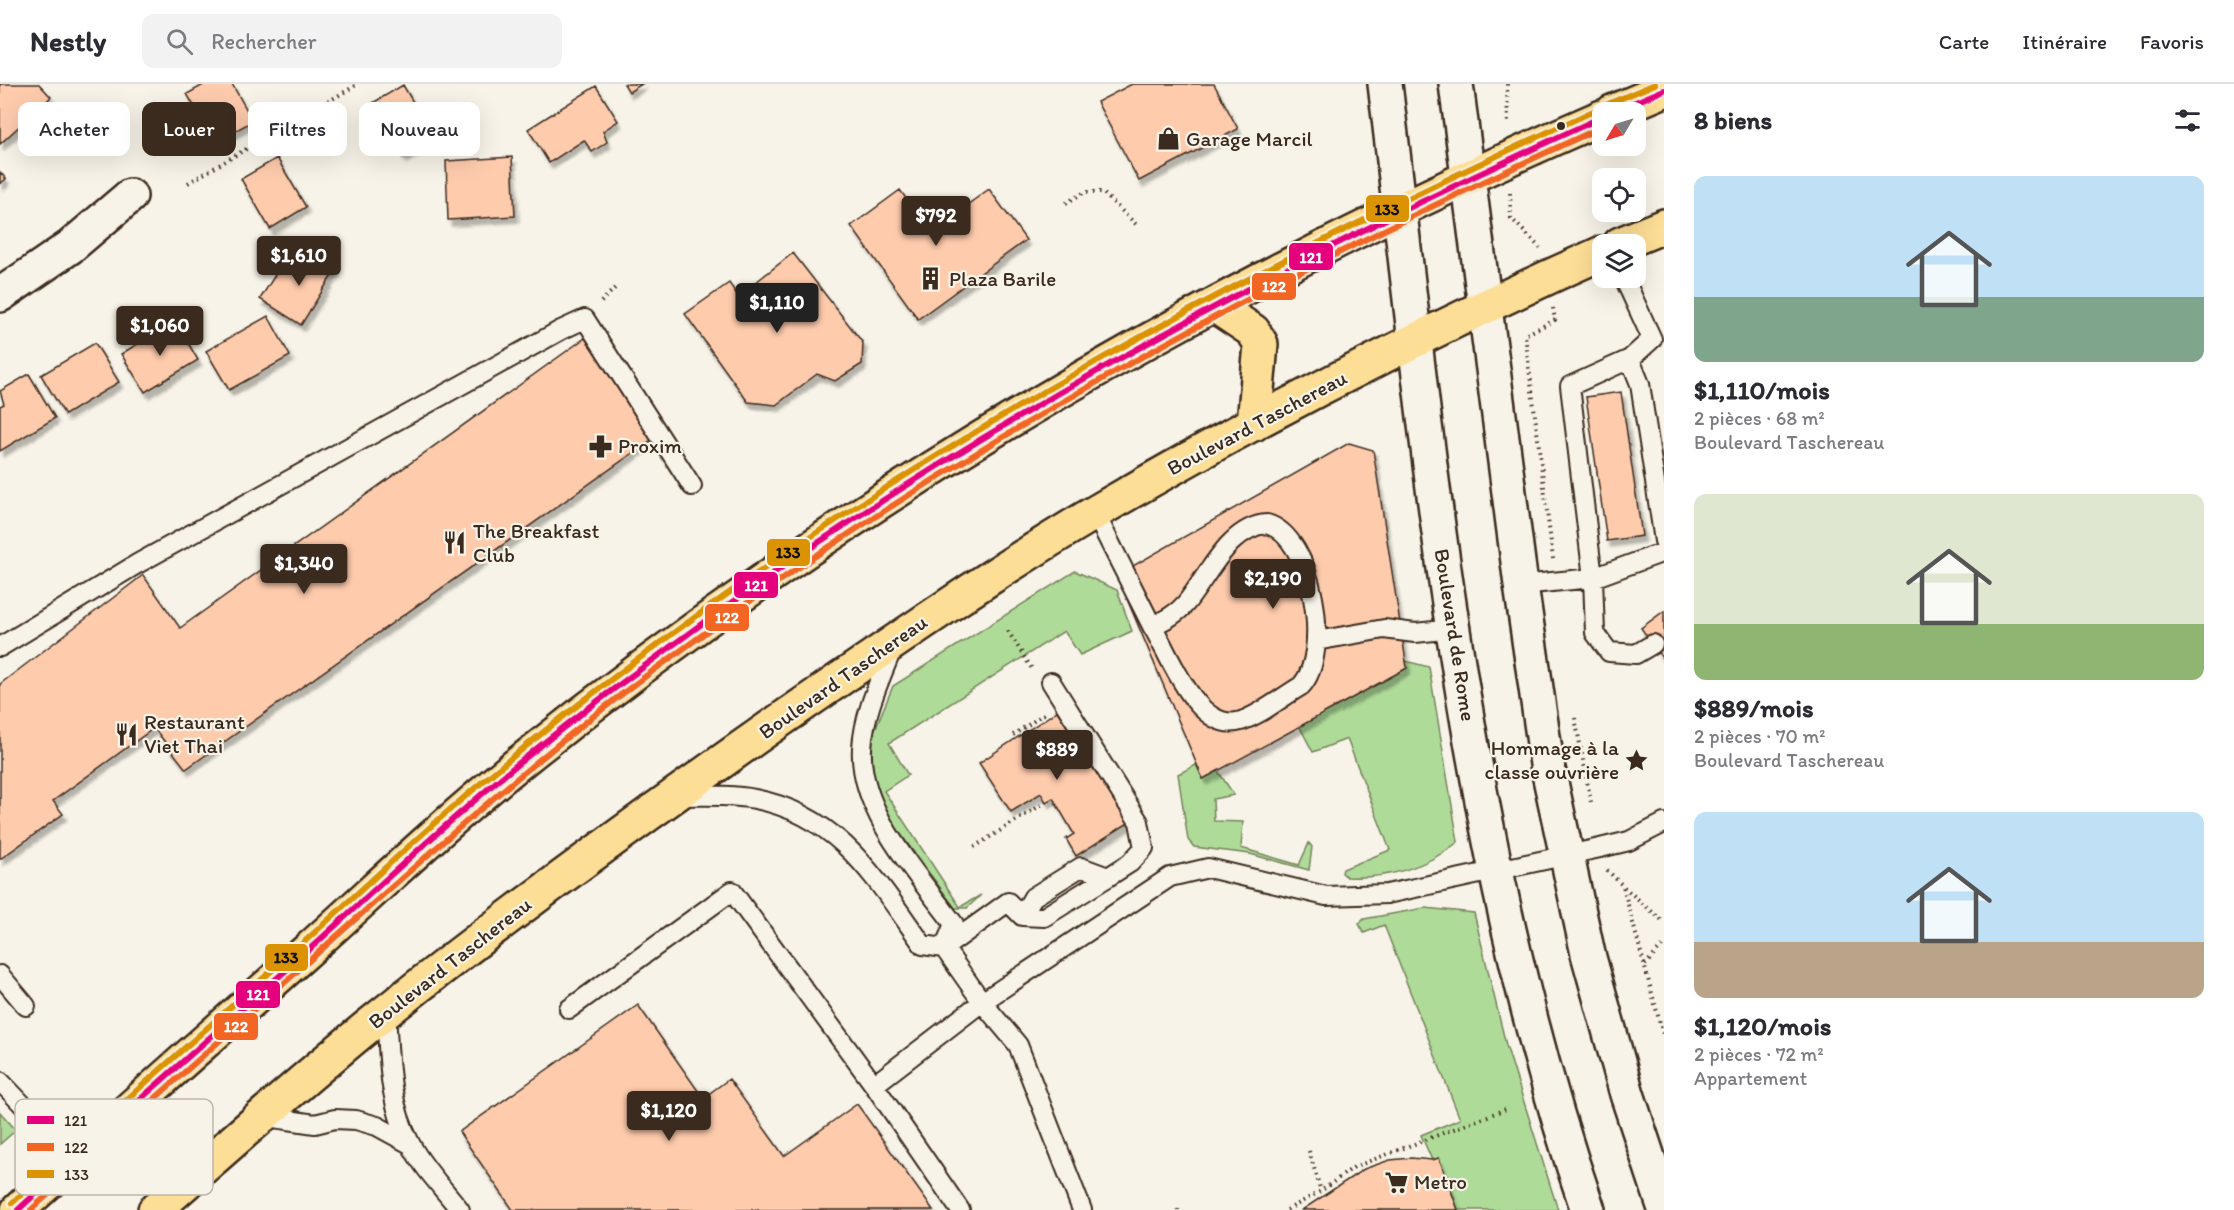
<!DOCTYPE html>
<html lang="fr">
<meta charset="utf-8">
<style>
:root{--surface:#fff;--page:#f2f2f3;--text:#2b2b33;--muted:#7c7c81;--line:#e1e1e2;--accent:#3b2a1e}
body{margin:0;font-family:Itim,sans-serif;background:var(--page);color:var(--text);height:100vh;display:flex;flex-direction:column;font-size:22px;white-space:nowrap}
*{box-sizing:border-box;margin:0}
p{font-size:20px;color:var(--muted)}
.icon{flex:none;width:33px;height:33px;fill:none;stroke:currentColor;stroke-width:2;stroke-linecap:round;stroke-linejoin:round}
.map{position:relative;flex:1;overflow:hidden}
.sheet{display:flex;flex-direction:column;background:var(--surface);width:570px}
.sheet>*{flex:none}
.top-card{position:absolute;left:18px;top:18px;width:570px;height:54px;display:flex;gap:12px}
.needle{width:39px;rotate:232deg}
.controls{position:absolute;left:1592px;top:18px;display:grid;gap:12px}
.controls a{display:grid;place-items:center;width:54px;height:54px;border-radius:12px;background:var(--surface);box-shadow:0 6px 24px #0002;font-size:30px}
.price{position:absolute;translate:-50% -51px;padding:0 14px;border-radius:6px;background:var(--accent);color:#fff;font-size:20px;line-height:39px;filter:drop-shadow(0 2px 3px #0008)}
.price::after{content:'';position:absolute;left:50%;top:36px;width:18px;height:14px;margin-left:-9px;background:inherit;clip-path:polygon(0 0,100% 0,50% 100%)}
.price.on{background:#222;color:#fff}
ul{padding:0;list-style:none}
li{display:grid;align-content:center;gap:12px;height:318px;padding:0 30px}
li span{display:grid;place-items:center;height:186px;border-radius:12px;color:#555}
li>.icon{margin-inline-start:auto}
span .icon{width:108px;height:108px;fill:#fffc;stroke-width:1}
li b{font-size:26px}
h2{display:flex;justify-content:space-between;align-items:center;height:72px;padding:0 30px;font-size:26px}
.chip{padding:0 21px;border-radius:12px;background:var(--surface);box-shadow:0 6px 24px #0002;font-size:21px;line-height:54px}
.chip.on{background:var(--accent);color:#fff}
header{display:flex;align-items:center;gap:36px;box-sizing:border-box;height:84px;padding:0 30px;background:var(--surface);border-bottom:2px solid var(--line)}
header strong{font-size:28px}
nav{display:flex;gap:33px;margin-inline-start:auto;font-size:21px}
.search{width:420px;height:54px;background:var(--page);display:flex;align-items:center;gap:15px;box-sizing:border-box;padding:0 21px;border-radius:12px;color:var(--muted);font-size:22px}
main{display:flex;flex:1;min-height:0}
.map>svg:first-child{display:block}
.green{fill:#afdb99;stroke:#75825c;stroke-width:1.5}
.building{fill:#fecbad;stroke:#3b2a1e;stroke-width:1.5;filter:url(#shadow)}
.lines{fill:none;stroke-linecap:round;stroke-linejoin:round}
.lane-casing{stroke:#3b2a1e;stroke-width:22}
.street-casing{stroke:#3b2a1e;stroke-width:38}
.secondary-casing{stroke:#3b2a1e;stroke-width:38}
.primary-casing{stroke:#3b2a1e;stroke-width:38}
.path{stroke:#3b2a1e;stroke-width:4;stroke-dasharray:1.5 4.5;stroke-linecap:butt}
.lane{stroke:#f7f3e8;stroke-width:18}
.street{stroke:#f7f3e8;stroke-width:33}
.secondary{stroke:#f7f3e8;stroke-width:33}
.primary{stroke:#fdde96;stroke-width:33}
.bus-1-casing{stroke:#f7f3e8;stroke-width:10}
.bus-2-casing{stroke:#f7f3e8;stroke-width:10}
.bus-3-casing{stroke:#f7f3e8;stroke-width:10}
.bus-1{stroke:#e5007d;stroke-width:6}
.bus-2{stroke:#f26522;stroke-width:6}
.bus-3{stroke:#db9304;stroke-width:6}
.bus-dot{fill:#3b2a1e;stroke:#f7f3e8;stroke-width:2}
.labels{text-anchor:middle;stroke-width:4.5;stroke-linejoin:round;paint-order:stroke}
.poi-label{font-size:21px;fill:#3b2a1e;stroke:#f7f3e8;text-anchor:start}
.street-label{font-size:21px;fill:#3b2a1e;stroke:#f7f3e8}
.key{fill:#f7f3e8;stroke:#bfb7ab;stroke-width:1.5}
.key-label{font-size:16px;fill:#3b2a1e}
.line-badge{stroke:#f7f3e8;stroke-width:2}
.badge-label{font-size:16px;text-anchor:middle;font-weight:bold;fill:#fff}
.pale-badge-label{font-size:16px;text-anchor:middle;font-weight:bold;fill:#111}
</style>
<header>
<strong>Nestly</strong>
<div class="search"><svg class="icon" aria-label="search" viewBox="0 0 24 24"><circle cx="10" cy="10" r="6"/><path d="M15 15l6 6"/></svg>Rechercher</div>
<nav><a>Carte</a><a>Itinéraire</a><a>Favoris</a></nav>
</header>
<main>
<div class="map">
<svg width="1664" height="1126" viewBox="0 0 1664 1126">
<defs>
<filter id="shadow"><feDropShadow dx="3.5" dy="6" stdDeviation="1.5" flood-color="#0004"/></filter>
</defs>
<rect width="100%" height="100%" fill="#f7f3e8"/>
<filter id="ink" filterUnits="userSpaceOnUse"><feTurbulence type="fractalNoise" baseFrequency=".0167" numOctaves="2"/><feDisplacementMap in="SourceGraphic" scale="12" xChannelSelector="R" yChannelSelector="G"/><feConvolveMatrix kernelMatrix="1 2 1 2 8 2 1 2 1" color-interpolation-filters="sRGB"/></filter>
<g filter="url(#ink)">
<path class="green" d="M1075,487L1117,506L1132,547L1080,571L1064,547L889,659L908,691L884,707L960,823L981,811L967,824H955L891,737L875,701L872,675L873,650L893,602Z
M1367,567L1429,583L1458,758C1427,783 1388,795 1347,793L1342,789L1343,785L1390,766L1347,655L1313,668L1295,634Z
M1196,681L1203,695L1218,687L1234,711L1213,715L1214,737L1243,738L1241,764L1299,781L1309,759L1312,763L1309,786L1250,770L1194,763L1188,756L1178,690Z
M1425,824L1474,829L1506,961L1558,1126H1458L1439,1074L1432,1076L1421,1051L1460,1035L1384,841L1364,849L1359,840L1364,835Z
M0,1028L16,1046L0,1060Z"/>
<path class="building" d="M0,0H39L51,13L0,60Z
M205,0H232L253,37L215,58L187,10Z
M624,0H642L629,8Z
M1132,0H1214L1238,45L1139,97L1097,18Z
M403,1L434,54L403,73L371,20Z
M596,2L618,37L603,47L607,58L592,68L584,56L549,79L528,45Z
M512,73L515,132L448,136L446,77Z
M277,74L306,123L270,145L241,95Z
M0,88L6,95L0,100Z
M989,105L1026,156L918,235L851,142L900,106L930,148Z
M306,166L336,185L301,241L260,215L280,183L291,190Z
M793,169L863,259L862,280L835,297L817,290L776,321L748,318L685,230L729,199L738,212Z
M268,232L290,272L229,306L206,267Z
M175,237L198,276L145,308L121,270Z
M585,254L654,354L186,685L154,644L53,717L63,730L0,775V600L143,491L180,544Z
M95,259L119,298L65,331L41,291Z
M29,290L55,334L0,367V322L4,320L0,307Z
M1621,308L1642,452L1607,457L1586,313Z
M1349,359L1373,366L1407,584L1203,695L1117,491Z
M1664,527V575H1663L1641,544Z
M1057,627L1130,738L1076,772L1066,755L1074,750L1053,714L1046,718L1041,709L1011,728L979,679Z
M638,921L703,1014L729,995L784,1072L857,1020L933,1126H513L459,1048Z
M1411,1074L1432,1076L1439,1074L1458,1126H1302L1364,1085L1390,1076Z"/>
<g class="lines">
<defs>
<path id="lane" d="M1624,194L1652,255L1630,275L1640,300L1664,457
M1630,275L1570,302L1593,494L1595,549L1609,568L1636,570L1653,560
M1095,429L1152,542L1155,547C1171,575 1199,650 1241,637C1262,630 1282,613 1301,602C1332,569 1313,453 1267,440C1229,442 1207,494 1186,519C1177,530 1165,536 1152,542
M1521,501L1593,494L1664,468
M1316,557L1384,545L1415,549L1453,545
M0,563L137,480L561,246L585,235L692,402
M893,563C880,596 864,629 862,664C858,727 919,792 954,840L944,864
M677,712C703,712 730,710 755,715C840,731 876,796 923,861L944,864L1008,818L1022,832L1033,813L1081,783L1108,793L1130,779L1144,764L1139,738L1051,598
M1022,832L1044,833L1108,793
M944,864L982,918L1018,961L1082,1126
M0,891L26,922
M569,925L732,807L874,1001L960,1126
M386,928C389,973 388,1017 410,1059C422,1083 444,1105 460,1126
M0,997L74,1074
M874,1001L982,918L1170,793L1208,784L1326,812L1387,810L1600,764L1629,757L1664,739
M261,1032L315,1040L335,1035L356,1036L377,1042L410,1060"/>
<path id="street" d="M0,211L70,163L130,112"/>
<path id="secondary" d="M1385,0C1430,378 1463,764 1588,1126
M1456,0L1521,501L1547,680L1588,870L1627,1010L1664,1122"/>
<path id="primary" d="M1612,28L1664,6
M1620,160L1664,142
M1214,221L1253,247L1261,260L1254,340
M18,1126C113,1038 211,953 308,866C378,803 446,738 519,679C847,414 1216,201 1602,33
M155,1126C225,1064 295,1002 367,943C501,835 641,734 782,635C885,564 988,492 1096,428C1259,332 1429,246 1602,169"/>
</defs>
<use href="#lane" class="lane-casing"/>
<use href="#street" class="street-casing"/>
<use href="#secondary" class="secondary-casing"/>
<use href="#primary" class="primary-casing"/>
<path class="path" d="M1507,0L1508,41
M188,99L358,0
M1510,109L1511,134L1540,164
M1066,119L1085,108H1102L1139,143
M601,218L617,202
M1553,475L1525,251L1555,236L1553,224
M1008,547L1032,585
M1575,634L1591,718
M1013,651L1044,630
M974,763L1046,718
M1607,786L1623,802L1664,954
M1624,803L1664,838
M1645,881L1664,860
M1309,1067L1321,1107
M1178,1125V1126
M1287,1126L1321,1107L1354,1083L1506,1025"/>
<use href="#lane" class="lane"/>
<use href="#street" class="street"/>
<use href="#secondary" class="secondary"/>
<use href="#primary" class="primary"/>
<defs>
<path id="bus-1" d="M1612,28L1664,6
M18,1126C111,1040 206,957 301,873C356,823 410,772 467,723C523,674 582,628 642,584C938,360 1265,186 1602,33"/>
<path id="bus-2" d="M31,1126C124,1041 218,959 311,875C422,776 531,677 650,589C948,367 1264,196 1602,43"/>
<path id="bus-3" d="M1608,20L1655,0
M12,1119C105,1034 200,950 295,866C351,816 405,764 461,716C518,667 577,621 637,576C933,353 1261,178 1598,25"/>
</defs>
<use href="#bus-1" class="bus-1-casing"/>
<use href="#bus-2" class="bus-2-casing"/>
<use href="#bus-3" class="bus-3-casing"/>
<use href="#bus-1" class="bus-1"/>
<use href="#bus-2" class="bus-2"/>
<use href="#bus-3" class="bus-3"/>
</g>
</g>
<defs>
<symbol id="shop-bare" viewBox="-9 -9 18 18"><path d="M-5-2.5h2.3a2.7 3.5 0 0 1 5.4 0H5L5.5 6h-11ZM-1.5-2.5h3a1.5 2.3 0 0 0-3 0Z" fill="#3b2a1e" stroke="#f7f3e8" stroke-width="2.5" paint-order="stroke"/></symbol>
<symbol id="building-bare" viewBox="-9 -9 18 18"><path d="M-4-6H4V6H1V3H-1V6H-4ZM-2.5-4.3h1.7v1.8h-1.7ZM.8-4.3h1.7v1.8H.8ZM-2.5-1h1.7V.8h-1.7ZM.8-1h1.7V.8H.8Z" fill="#3b2a1e" stroke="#f7f3e8" stroke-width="2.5" paint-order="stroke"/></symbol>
<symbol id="pharmacy-bare" viewBox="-9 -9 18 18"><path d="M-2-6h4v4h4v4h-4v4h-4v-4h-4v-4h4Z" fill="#3b2a1e" stroke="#f7f3e8" stroke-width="2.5" paint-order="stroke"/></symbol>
<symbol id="restaurant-bare" viewBox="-9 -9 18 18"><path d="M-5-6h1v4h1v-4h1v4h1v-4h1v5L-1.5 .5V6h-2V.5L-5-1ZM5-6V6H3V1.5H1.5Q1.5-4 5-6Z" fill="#3b2a1e" stroke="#f7f3e8" stroke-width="2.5" paint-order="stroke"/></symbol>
<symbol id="sight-bare" viewBox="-9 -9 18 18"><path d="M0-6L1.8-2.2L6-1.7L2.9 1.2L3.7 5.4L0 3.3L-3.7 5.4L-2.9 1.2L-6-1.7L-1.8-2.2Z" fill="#3b2a1e" stroke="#f7f3e8" stroke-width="2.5" paint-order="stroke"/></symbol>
<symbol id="supermarket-bare" viewBox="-9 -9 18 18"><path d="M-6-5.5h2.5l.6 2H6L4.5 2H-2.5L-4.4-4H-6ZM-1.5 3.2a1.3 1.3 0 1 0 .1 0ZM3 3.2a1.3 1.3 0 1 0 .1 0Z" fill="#3b2a1e" stroke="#f7f3e8" stroke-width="2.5" paint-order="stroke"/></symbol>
</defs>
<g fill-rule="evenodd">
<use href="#shop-bare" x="1152" y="38" width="33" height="33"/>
<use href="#building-bare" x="914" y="178" width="33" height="33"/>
<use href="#pharmacy-bare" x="584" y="346" width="33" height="33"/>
<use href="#restaurant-bare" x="438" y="442" width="33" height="33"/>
<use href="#restaurant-bare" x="110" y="634" width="33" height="33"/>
<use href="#sight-bare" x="1620" y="660" width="33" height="33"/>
<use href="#supermarket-bare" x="1380" y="1082" width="33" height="33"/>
</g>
<circle class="bus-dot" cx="1561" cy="42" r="5"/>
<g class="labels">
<g class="poi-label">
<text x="1186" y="62">Garage Marcil</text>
<text x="949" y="202">Plaza Barile</text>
<text x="618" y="369">Proxim</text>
<text x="473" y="454">The Breakfast<tspan x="473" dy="24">Club</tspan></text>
<text x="144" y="645">Restaurant<tspan x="144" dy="24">Viet Thai</tspan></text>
<text x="1619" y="671" text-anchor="end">Hommage à la<tspan x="1619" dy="24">classe ouvrière</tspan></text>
<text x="1414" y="1105">Metro</text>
</g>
<g class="street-label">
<text transform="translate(1257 339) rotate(-28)" y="7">Boulevard Taschereau</text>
<text transform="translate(1455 551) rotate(81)" y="7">Boulevard de Rome</text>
<text transform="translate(843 593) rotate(-35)" y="7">Boulevard Taschereau</text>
<text transform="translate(450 879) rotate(-38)" y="7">Boulevard Taschereau</text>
</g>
</g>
<rect x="15" y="1015" width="198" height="96" rx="9" class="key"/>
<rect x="27" y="1032" width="27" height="8" fill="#e5007d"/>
<rect x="27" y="1059" width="27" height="8" fill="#f26522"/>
<rect x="27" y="1086" width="27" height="8" fill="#db9304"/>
<g class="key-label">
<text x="64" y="1042">121</text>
<text x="64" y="1069">122</text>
<text x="64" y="1096">133</text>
</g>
<g class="line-badge">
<rect x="1365" y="110" width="45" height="29" rx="6" fill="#db9304"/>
<rect x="1288" y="158" width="46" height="29" rx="6" fill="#e5007d"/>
<rect x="1251" y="188" width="46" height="29" rx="6" fill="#f26522"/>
<rect x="766" y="454" width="45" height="29" rx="6" fill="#db9304"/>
<rect x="733" y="487" width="46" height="28" rx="6" fill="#e5007d"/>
<rect x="704" y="519" width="46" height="29" rx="6" fill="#f26522"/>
<rect x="264" y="859" width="45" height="29" rx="6" fill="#db9304"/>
<rect x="235" y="896" width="46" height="29" rx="6" fill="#e5007d"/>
<rect x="213" y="928" width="46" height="29" rx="6" fill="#f26522"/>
</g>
<g class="badge-label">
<text x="1311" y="179">121</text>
<text x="1274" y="208">122</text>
<text x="756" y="507">121</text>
<text x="727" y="539">122</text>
<text x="258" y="916">121</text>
<text x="236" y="948">122</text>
</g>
<g class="pale-badge-label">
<text x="1387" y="131">133</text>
<text x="788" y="474">133</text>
<text x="286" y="879">133</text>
</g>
</svg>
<div class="controls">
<a><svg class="needle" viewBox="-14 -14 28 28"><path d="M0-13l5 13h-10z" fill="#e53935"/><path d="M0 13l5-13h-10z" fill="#7c7c81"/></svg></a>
<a><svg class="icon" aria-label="locate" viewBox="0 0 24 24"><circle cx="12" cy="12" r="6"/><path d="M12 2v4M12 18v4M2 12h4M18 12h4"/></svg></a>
<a><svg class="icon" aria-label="layers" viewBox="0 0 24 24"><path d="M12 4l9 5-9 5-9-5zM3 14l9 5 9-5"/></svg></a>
</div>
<b class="price" style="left:936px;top:163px">$792</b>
<b class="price" style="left:299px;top:203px">$1,610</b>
<b class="price on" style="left:777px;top:250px">$1,110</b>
<b class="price" style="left:160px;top:273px">$1,060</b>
<b class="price" style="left:304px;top:511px">$1,340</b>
<b class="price" style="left:1273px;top:526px">$2,190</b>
<b class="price" style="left:1057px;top:697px">$889</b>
<b class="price" style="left:669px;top:1058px">$1,120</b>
<div class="top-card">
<a class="chip">Acheter</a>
<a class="chip on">Louer</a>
<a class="chip">Filtres</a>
<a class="chip">Nouveau</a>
</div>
</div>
<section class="sheet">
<h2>8 biens<svg class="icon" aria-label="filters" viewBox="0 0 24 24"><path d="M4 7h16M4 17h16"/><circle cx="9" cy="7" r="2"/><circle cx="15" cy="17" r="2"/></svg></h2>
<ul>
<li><span style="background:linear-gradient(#bfe0f5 65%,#7fa58c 0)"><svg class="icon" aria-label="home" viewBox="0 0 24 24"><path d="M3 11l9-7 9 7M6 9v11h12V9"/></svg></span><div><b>$1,110/mois</b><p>2 pièces · 68 m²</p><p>Boulevard Taschereau</p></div></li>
<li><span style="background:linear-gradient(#dfe7d0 70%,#8fb573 0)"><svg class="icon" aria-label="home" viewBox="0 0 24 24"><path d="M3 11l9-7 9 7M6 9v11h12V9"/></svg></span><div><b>$889/mois</b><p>2 pièces · 70 m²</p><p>Boulevard Taschereau</p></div></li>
<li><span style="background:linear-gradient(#bfe0f5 70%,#b9a48a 0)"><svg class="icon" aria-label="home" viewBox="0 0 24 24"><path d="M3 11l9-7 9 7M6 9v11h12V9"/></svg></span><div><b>$1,120/mois</b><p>2 pièces · 72 m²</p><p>Appartement</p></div></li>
</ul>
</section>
</main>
